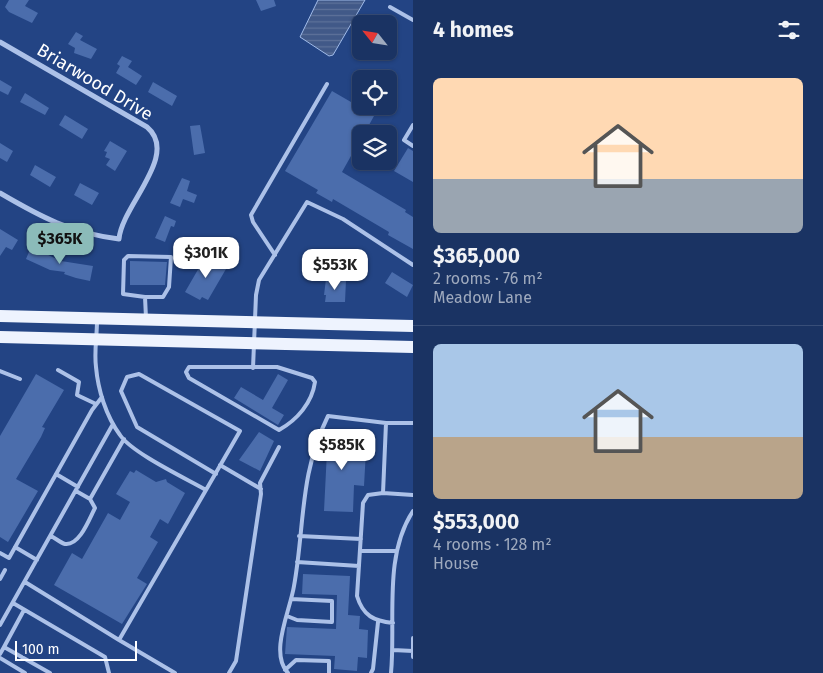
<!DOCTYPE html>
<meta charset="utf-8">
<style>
:root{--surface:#1a3363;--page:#233b69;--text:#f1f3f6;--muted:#9faabe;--line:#384e78;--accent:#8bbbb9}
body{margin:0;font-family:"Fira Sans",sans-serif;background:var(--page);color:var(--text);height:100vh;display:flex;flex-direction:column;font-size:19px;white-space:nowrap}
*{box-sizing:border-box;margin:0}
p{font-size:16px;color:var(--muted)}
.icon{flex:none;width:28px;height:28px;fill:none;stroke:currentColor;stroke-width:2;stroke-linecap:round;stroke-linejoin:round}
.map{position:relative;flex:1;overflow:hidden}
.panel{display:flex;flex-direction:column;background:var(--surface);width:410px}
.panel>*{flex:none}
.needle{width:32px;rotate:300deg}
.fabs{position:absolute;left:352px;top:15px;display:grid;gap:10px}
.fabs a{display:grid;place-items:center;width:45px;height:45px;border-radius:8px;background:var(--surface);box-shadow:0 1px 4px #0004,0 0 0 1px var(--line);font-size:25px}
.scale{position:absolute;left:15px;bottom:12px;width:122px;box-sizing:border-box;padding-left:5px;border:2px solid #fff;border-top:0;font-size:14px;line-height:18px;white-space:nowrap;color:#fff;-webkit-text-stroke:4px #234484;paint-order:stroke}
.price{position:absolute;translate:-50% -42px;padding:0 11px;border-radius:10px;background:#fff;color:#222;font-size:16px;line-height:32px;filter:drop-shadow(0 1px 2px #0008)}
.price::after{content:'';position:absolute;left:50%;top:30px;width:15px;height:11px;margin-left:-8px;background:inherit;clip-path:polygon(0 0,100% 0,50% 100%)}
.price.on{background:var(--accent);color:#111}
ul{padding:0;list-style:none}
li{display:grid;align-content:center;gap:10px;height:265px;padding:0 20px}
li+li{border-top:1px solid var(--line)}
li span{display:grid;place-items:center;height:155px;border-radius:8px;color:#555}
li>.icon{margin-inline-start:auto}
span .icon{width:90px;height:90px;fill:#fffc;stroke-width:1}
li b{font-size:21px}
h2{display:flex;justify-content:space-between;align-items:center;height:60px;padding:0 20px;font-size:21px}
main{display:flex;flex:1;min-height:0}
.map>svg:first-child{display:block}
.water{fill:url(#water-rules);stroke:#a0bbe9}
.building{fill:#4b6dac}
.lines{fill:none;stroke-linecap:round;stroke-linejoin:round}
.lane{stroke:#acc1e8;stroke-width:4}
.street{stroke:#acc1e8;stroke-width:5}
.primary{stroke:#eef3fe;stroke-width:12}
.labels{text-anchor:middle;stroke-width:4;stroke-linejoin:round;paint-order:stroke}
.street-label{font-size:18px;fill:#fff;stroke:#234484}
</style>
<main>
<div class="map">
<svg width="413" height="673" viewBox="0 0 413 673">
<defs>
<pattern id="water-rules" width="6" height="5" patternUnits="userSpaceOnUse" patternTransform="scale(1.25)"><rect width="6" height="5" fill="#415988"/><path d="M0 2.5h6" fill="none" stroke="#5e729a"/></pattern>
</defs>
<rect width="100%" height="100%" fill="#234484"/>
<path class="water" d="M318,0H365L333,55L329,56L300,37Z"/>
<path class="building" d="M9,0H29L25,6L38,13L32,23L9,12L5,7Z
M256,0H274L276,6L261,11Z
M76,32L83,36L80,40L97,49L91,59L74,53L75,48L68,44Z
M122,56L132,61L128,67L142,76L136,85L116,73L120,66L117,64Z
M0,80L12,87L8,95L0,91Z
M153,82L177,96L172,106L148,92Z
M332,91L351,102L353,99L361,104V106L368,108L366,111L374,116L364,134H361V138L342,172L406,210L405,212L413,217V249L388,235L389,232L333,199L332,202L316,193L318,190L285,171Z
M25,93L49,108L45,115L20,102Z
M65,115L88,129L82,139L59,125Z
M200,125L205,153L194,155L190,126Z
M110,141L127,151L115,171L106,165L110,159L105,157L107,152L104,151Z
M0,143L13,151L7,162L0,158Z
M408,148L413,151V182L394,171Z
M35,165L56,177L50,187L30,175Z
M182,178L190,181L187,191L197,195L194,203L183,199L180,207L170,203Z
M80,183L99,193L92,205L74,195Z
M165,216L176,221L174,227L171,226L165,242L155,238Z
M0,229L18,240L12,250L6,247L0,256Z
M31,247L61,261L93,266L90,281L76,278L64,274L65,272L50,270L26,259Z
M207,254L221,262L219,265L226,269L208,300L202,297L200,300L185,292Z
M130,261L167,262L165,285H130Z
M392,272L413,285L407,297L385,283Z
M326,279L346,280L345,302H325L326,295H324Z
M36,374L64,390L42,427L45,428L41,437L16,479L38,491L8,542L0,537V436Z
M278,374L288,380L272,408L284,415L278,425L234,398L241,387L263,400Z
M259,432L274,441L260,471L239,460Z
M325,432L350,433V441L356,449L366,450L364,486L354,485L353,512L324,511L327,451H320Z
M136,470L156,482L166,479L167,482L185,493L168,524L160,519L150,537L158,542L137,578L147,584L122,624L54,585L72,553L82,559L108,513L120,520L130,502L116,494L130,471L134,473Z
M303,574L350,576L348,615L360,616L359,629L368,630L367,658L358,657L357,671L334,669L335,656L285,654L287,627L336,629L337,595L302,594Z"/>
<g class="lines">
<path class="lane" d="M390,7L413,20
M413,125L404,140L413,146
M275,255L253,222L251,215L327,84
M128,256L171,257L169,287L163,297H145L123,294L124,260Z
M145,297L146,318
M189,367H277L312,378L315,382C312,403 297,420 279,430L189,378L186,372Z
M253,368L256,295L259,280L307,202L343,219L413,265
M58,370L79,382L77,395L96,404
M0,371L20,379
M413,423H386L383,493L413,495
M220,465L261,489
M56,474L78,487
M206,490L240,431L139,374L127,377L121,391L137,427L216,474
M76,491L90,499
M383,493L368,495L363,503L357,596C363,616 374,621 393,623
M51,536C55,538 61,543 65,544C80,546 90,517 95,508L90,499L124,439
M299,536L361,539
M15,547L37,560
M360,551H396
M0,553L9,558L92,410L102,397
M297,562L359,566
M0,579L5,570
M25,582L119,640L206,490C185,478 132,453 120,435C106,416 98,390 96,367C94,352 97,336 97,321
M13,603L105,657L109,673
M24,610L4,647L50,673
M287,616L297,620L332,622V601L291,599
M0,625L113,424
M413,638V657
M119,640L175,673
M393,650L413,651
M0,654L4,647
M0,658L25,673
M285,670L296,660L329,661V673
M229,673L236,661L261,494L260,483L279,447
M288,673C269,653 290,611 294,586C305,525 299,475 328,416L386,423
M371,673L373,669L378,622
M391,673C396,622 383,556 413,511"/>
<path class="street" d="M0,42L147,127C180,155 122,205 119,239C71,233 41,217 0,193"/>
<path class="primary" d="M0,316L413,326
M0,337L413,347"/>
</g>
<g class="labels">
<g class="street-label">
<text transform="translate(95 82) rotate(31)" y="6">Briarwood Drive</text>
</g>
</g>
</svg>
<div class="fabs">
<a><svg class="needle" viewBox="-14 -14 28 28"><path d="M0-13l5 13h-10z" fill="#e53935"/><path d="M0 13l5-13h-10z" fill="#9faabe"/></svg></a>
<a><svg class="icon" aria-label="locate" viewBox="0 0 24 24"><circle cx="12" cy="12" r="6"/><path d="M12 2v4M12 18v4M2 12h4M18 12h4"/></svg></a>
<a><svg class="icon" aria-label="layers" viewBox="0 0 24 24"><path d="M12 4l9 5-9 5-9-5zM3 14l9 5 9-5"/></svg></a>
</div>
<div class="scale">100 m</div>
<b class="price on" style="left:60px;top:265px">$365K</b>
<b class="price" style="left:206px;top:279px">$301K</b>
<b class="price" style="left:335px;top:291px">$553K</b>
<b class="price" style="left:342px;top:471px">$585K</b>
</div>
<section class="panel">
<h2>4 homes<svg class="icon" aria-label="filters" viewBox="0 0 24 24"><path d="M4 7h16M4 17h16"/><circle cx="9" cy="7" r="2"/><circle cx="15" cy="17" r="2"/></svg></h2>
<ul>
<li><span style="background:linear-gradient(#ffd9b3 65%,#9aa5b1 0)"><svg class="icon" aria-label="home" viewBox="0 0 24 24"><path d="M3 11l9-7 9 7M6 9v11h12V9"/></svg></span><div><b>$365,000</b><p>2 rooms · 76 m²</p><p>Meadow Lane</p></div></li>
<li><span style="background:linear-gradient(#a9c7e8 60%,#b9a48a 0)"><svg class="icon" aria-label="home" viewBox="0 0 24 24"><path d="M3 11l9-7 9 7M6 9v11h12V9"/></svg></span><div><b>$553,000</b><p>4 rooms · 128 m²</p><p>House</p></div></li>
</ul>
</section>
</main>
